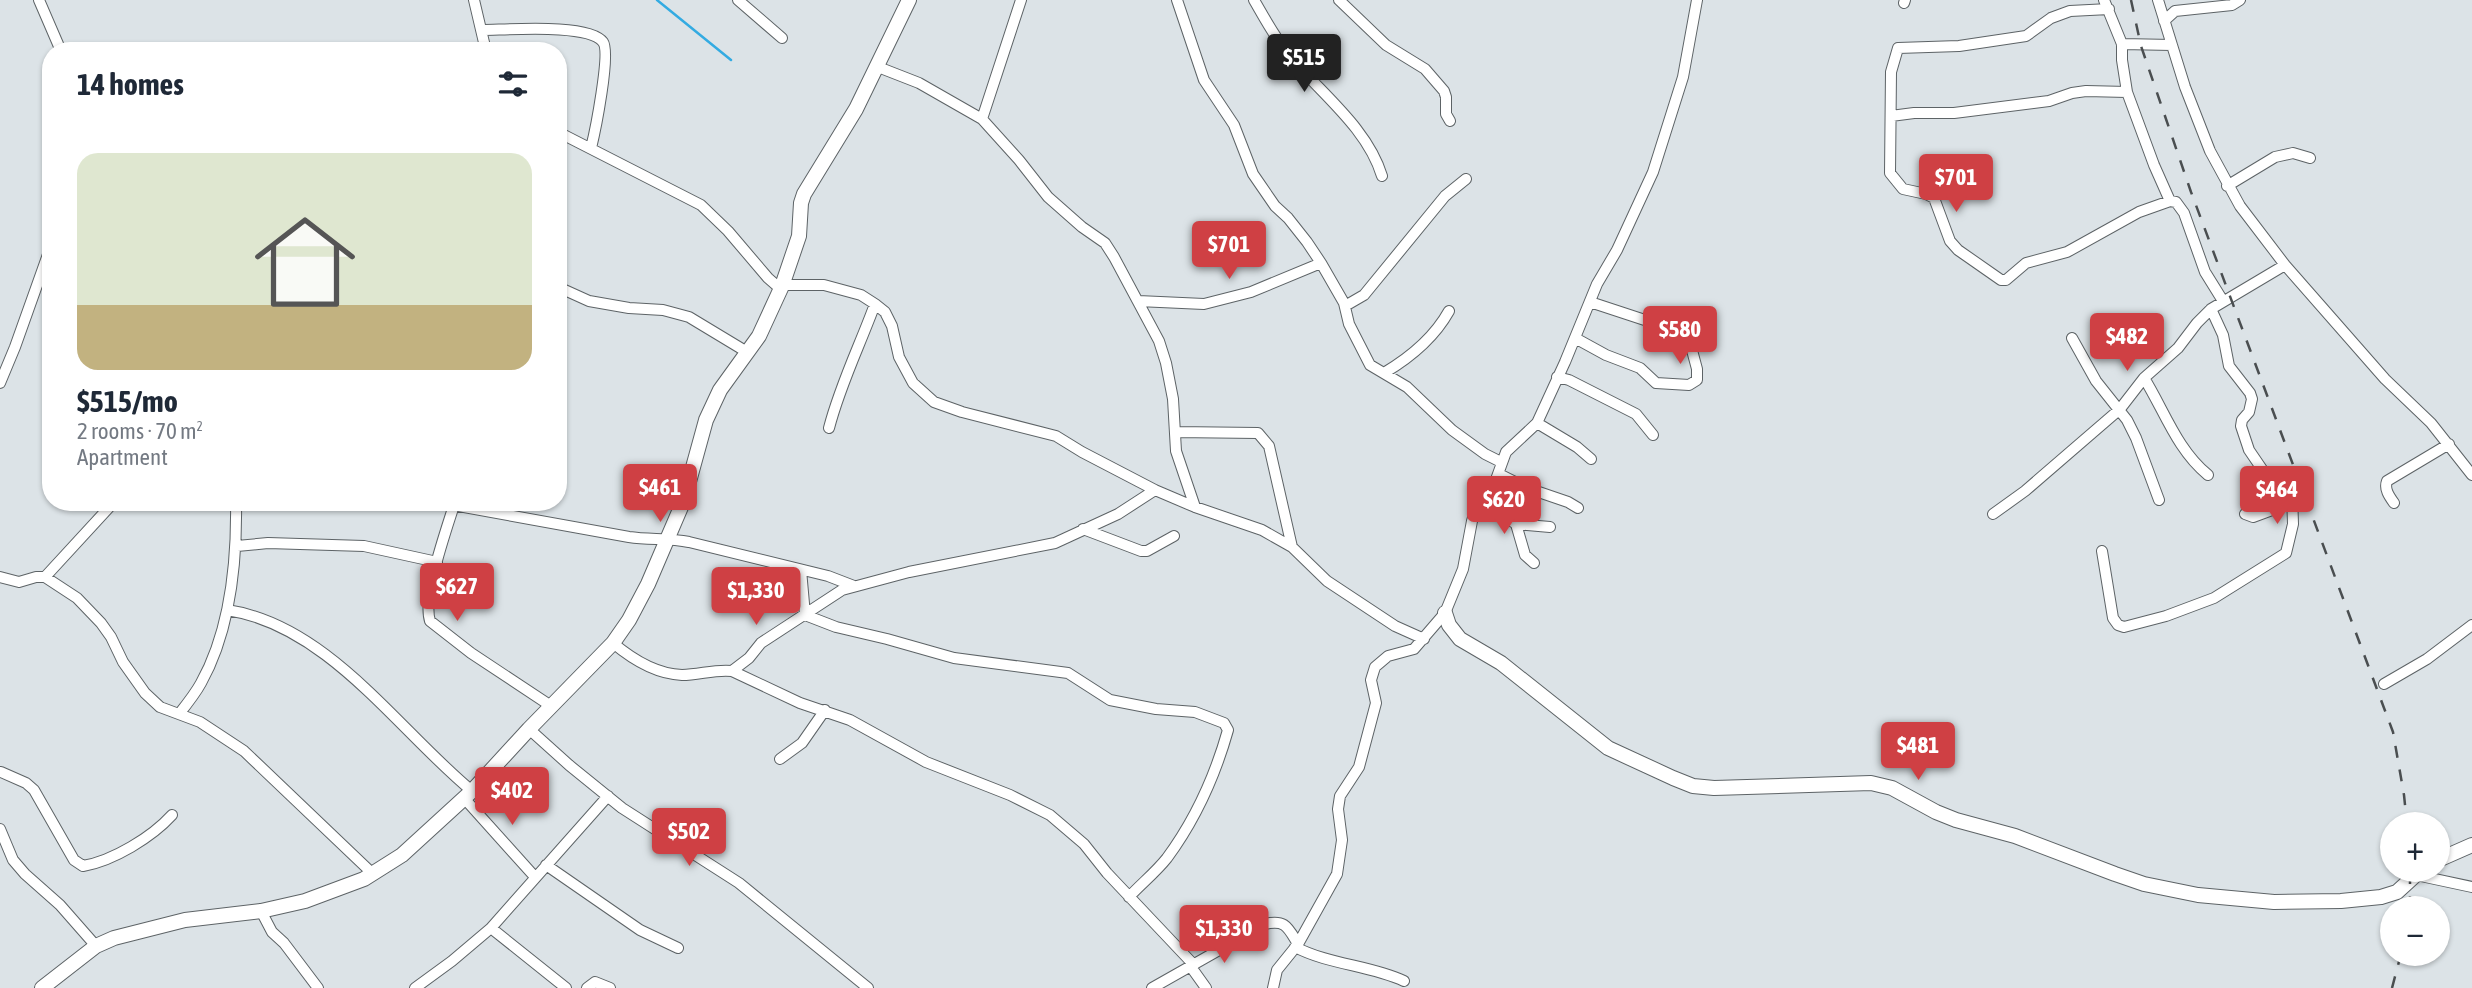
<!DOCTYPE html>
<meta charset="utf-8">
<style>
:root{--surface:#fff;--page:#f2f2f3;--text:#1f2937;--muted:#747a83;--line:#e0e1e3;--accent:#cf4044}
body{margin:0;font-family:"Asap Condensed",sans-serif;background:var(--page);color:var(--text);height:100vh;display:flex;flex-direction:column;font-size:26px;white-space:nowrap}
*{box-sizing:border-box;margin:0}
p{font-size:23px;color:var(--muted)}
.icon{flex:none;width:38px;height:38px;fill:none;stroke:currentColor;stroke-width:2;stroke-linecap:round;stroke-linejoin:round}
.map{position:relative;flex:1;overflow:hidden}
.drawer{position:absolute;left:42px;top:42px;width:525px;height:469px;display:flex;flex-direction:column;background:var(--surface);border-radius:28px;box-shadow:0 2px 5px #0004}
.drawer>*{flex:none}
.buttons{position:absolute;left:2380px;top:812px;display:grid;gap:14px}
.buttons a{display:grid;place-items:center;width:70px;height:70px;border-radius:50%;background:var(--surface);box-shadow:0 2px 5px #0004;font-size:35px}
.price{position:absolute;translate:-50% -60px;padding:0 16px;border-radius:7px;background:var(--accent);color:#fff;font-size:23px;line-height:46px;filter:drop-shadow(0 2px 4px #0008)}
.price::after{content:'';position:absolute;left:50%;top:42px;width:21px;height:16px;margin-left:-10px;background:inherit;clip-path:polygon(0 0,100% 0,50% 100%)}
.price.active{background:#222;color:#fff}
ul{padding:0;list-style:none}
li{display:grid;align-content:center;gap:14px;height:371px;padding:0 35px}
li+li{border-top:2px solid var(--line)}
li span{display:grid;place-items:center;height:217px;border-radius:21px;color:#555}
li>.icon{margin-inline-start:auto}
span .icon{width:126px;height:126px;fill:#fffc;stroke-width:1}
li b{font-size:30px}
h2{display:flex;justify-content:space-between;align-items:center;height:84px;padding:0 35px;font-size:30px}
.map>svg:first-child{display:block}
.lines{fill:none;stroke-linecap:round;stroke-linejoin:round}
.stream{stroke:#33abe2;stroke-width:2.5}
.minor-casing{stroke:#5d6366;stroke-width:12}
.tertiary-casing{stroke:#5d6366;stroke-width:16}
.minor{stroke:#fff;stroke-width:10}
.tertiary{stroke:#fff;stroke-width:14}
.rail{stroke:#4a4e50;stroke-width:2.5;stroke-dasharray:12 12;stroke-linecap:butt}
</style>
<div class="map">
<svg width="2472" height="988" viewBox="0 0 2472 988">
<rect width="100%" height="100%" fill="#dce3e7"/>
<g class="lines">
<path class="stream" d="M657,0L731,60"/>
<defs>
<path id="minor" d="M39,0L61,51
M474,0L486,51
M738,0L782,38
M1177,0L1204,80L1234,125L1253,174L1275,206L1288,218L1307,242L1321,263L1344,303L1349,324L1370,365L1407,387L1452,430L1485,454L1501,462
M1254,0C1265,19 1275,38 1289,55C1320,93 1367,127 1382,176
M1339,0L1386,45L1425,69L1444,91L1446,97V114L1450,121
M2104,0L2122,44V60L2127,92L2154,165L2170,201
M2158,0L2185,87L2210,151L2240,206L2285,265L2385,379L2431,423L2472,475
M1904,3L1905,0
M2109,9L2070,11L2051,18L2026,36L1959,46L1898,48L1891,72L1890,173L1903,189L1926,194L1934,198L1950,241L1958,250L2001,280H2006L2026,263L2067,252L2139,212L2170,201L2176,202L2184,213L2205,272L2223,301
M2164,21L2175,11L2232,5L2240,0
M482,30C506,30 589,23 603,42C611,53 595,132 591,148
M2122,44L2172,45
M878,67L919,83L982,119L1019,160L1048,197L1082,227L1105,243L1114,257L1159,341L1166,363L1173,399L1176,451L1195,507
M1891,116L1914,113H1954L2049,101L2072,93L2086,91L2127,92
M982,119L1021,0
M558,132L701,205L728,231L768,278L776,285H824L861,295L875,304L885,312L892,326L899,357L913,383L934,402L962,412L1056,436L1082,452L1155,490L1195,507L1262,530L1292,547L1327,581L1395,626L1424,639
M2227,186L2275,157L2293,153L2310,158
M558,287L589,301L629,308L663,310L689,317L747,352
M1138,301L1204,304L1251,292L1321,263
M1345,306L1364,295L1445,196L1466,179
M1575,338L1606,355L1640,368L1656,383L1689,385L1697,380V369L1689,339L1663,326L1590,302
M2072,338L2096,381L2127,420L2136,438L2159,500
M1384,373C1411,357 1434,338 1449,311
M1557,377L1569,380L1636,414L1653,435
M2144,378C2164,410 2177,450 2208,475
M0,383L15,347L51,246
M1537,423L1577,447L1591,459
M829,428C840,385 860,345 875,304
M1175,432L1258,433L1269,446L1292,547
M1499,474L1527,488L1568,502L1578,508
M1484,497L1491,507L1516,524L1525,555L1534,563
M436,502L629,537C649,540 669,538 689,542L828,576L854,586
M455,502C447,528 422,597 430,621L471,653L551,706
M2394,503C2389,496 2384,489 2387,481L2449,444
M1993,514L2025,491L2120,409L2144,378L2178,348L2197,323L2211,309L2285,265
M2245,514L2253,517L2294,502
M1516,524L1550,527
M1083,529L1141,551H1147L1174,536
M237,546L268,543L364,546L437,562
M2102,551L2113,618L2118,625L2124,627L2166,616L2214,598L2286,553L2293,524L2292,493L2266,475L2249,450L2241,426L2242,420L2249,412L2252,399L2250,393L2229,366L2223,335L2211,309
M801,570L805,615
M0,577L19,582L36,577H45L77,598L101,623L111,637L123,662L145,693L160,707L200,722L244,751L373,874
M45,577L114,502
M227,610C328,625 398,730 472,791
M805,615L836,627L887,639L954,658L1068,673L1110,700L1156,709L1195,712L1224,723L1228,730C1215,776 1195,820 1167,858C1156,872 1141,884 1129,897
M613,643C632,659 657,674 682,675C699,675 715,669 732,671L800,703L850,720L926,762L1010,795L1050,815L1084,844L1107,873L1194,965
M732,671L749,658L761,643L842,590L909,572L1055,543L1118,514L1155,490
M2384,684L2427,659L2472,625
M179,714C187,704 195,694 201,683C231,629 237,562 236,502
M529,729L569,765L622,808L739,883L868,988
M780,759L802,743L825,710
M1,772L26,783L34,790L74,860L83,866C113,861 152,837 172,815
M464,798L535,877
M0,829L13,860L25,874L60,905L96,946
M546,865L640,930L678,948
M2416,875L2472,887
M261,911L272,932L284,943L318,988
M1295,947C1330,965 1369,965 1404,981
M1191,967L1206,988
M415,988L452,961L491,928
M566,988L491,928L608,796
M587,988L595,982L610,988
M1152,988L1265,924C1286,919 1288,928 1298,944
M1273,988L1277,970L1298,944L1337,874L1342,840L1338,809L1340,796L1359,767L1376,703L1371,680L1375,667L1388,656L1414,649L1445,613L1463,569L1472,521L1476,509L1494,485L1506,452L1537,423L1565,362L1597,284L1617,250L1653,172L1683,77L1697,0"/>
<path id="tertiary" d="M1445,613L1449,625L1460,639L1501,663L1608,748L1673,778L1693,786L1714,788L1871,783L1892,788L1936,812L1956,820L2015,836L2115,874L2144,884L2198,895L2274,902L2341,901L2381,897L2397,892L2421,870
M2438,860L2472,845
M42,988L96,946L114,938L185,920L261,911L305,901L364,879L402,855L472,791L529,729L613,643L629,620L648,584L684,500L706,420L720,390L759,336L782,286L799,236L801,203L804,194L856,109L909,0"/>
</defs>
<use href="#minor" class="minor-casing"/>
<use href="#tertiary" class="tertiary-casing"/>
<use href="#minor" class="minor"/>
<use href="#tertiary" class="tertiary"/>
<path class="rail" d="M2131,0L2141,46L2191,192L2393,732L2404,795L2407,824
M2410,908V870
M2392,988L2401,954"/>
</g>
</svg>
<div class="buttons">
<a>+</a>
<a>−</a>
</div>
<b class="price active" style="left:1304px;top:94px">$515</b>
<b class="price" style="left:1956px;top:214px">$701</b>
<b class="price" style="left:1229px;top:281px">$701</b>
<b class="price" style="left:1680px;top:366px">$580</b>
<b class="price" style="left:2127px;top:373px">$482</b>
<b class="price" style="left:660px;top:524px">$461</b>
<b class="price" style="left:2277px;top:526px">$464</b>
<b class="price" style="left:1504px;top:536px">$620</b>
<b class="price" style="left:457px;top:623px">$627</b>
<b class="price" style="left:756px;top:627px">$1,330</b>
<b class="price" style="left:1918px;top:782px">$481</b>
<b class="price" style="left:512px;top:827px">$402</b>
<b class="price" style="left:689px;top:868px">$502</b>
<b class="price" style="left:1224px;top:965px">$1,330</b>
<section class="drawer">
<h2>14 homes<svg class="icon" aria-label="filters" viewBox="0 0 24 24"><path d="M4 7h16M4 17h16"/><circle cx="9" cy="7" r="2"/><circle cx="15" cy="17" r="2"/></svg></h2>
<ul>
<li><span style="background:linear-gradient(#dfe7d0 70%,#c2b280 0)"><svg class="icon" aria-label="home" viewBox="0 0 24 24"><path d="M3 11l9-7 9 7M6 9v11h12V9"/></svg></span><div><b>$515/mo</b><p>2 rooms · 70 m²</p><p>Apartment</p></div></li>
</ul>
</section>
</div>
